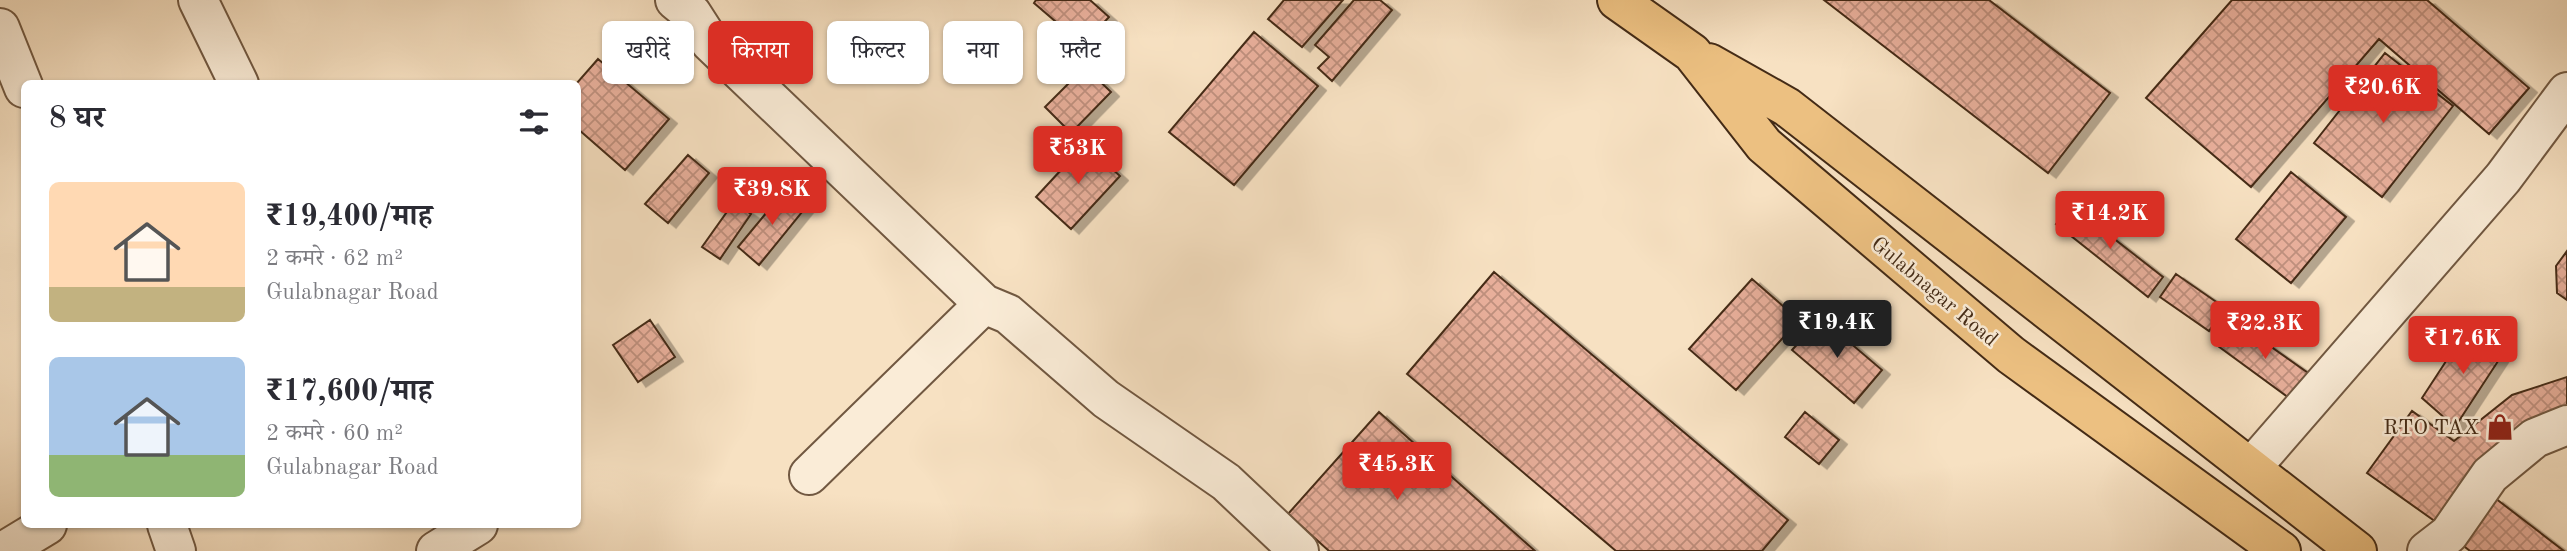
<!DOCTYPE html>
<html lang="hi">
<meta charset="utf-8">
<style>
:root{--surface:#fff;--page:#f2f2f3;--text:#2b2b33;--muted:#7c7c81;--accent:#d93025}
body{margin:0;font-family:"Old Standard TT","Noto Serif Devanagari",serif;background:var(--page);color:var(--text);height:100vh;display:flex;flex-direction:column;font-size:26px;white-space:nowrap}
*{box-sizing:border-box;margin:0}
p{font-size:23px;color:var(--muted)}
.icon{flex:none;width:38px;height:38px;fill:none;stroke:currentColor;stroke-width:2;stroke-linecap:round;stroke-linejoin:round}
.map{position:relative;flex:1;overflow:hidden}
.details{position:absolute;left:21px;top:80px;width:560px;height:448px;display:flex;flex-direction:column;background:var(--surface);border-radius:10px;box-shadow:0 2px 5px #0004}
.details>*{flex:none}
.guide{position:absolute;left:602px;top:21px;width:665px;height:63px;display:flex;gap:14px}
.price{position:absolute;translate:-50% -60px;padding:0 16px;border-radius:7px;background:var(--accent);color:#fff;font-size:23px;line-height:46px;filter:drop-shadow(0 2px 4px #0008)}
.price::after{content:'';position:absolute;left:50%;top:42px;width:21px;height:16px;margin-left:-10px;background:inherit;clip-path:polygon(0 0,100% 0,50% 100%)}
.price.selected{background:#222;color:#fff}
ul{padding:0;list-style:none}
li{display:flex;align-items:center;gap:21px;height:175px;padding:0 28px}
li span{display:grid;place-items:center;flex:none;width:196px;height:140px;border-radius:10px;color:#555}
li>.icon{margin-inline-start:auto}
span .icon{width:84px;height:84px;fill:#fffc;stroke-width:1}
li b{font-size:30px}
h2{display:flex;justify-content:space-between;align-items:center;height:84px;padding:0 28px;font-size:30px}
.tag{padding:0 24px;border-radius:10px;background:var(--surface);box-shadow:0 2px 5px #0004;font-size:24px;line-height:63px}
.tag.selected{background:var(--accent);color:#fff}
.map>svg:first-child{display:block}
.building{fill:url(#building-cross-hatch);stroke:#442b16;stroke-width:2;filter:url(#shadow)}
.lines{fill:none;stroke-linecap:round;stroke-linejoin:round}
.minor-casing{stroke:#715841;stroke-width:42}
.primary-casing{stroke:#442b16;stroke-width:42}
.minor{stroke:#faecd7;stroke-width:38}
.primary{stroke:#ecc081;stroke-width:38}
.labels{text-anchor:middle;stroke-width:5;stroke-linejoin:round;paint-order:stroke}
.street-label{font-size:21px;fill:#442b16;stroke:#faecd7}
.poi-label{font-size:21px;fill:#442b16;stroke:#faecd7;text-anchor:end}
</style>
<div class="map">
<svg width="2567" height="551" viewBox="0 0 2567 551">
<defs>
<pattern id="building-cross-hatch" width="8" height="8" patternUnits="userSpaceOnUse" patternTransform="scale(1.75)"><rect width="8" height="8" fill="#e8af9b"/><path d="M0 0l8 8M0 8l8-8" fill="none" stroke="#be8f7d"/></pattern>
<filter id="shadow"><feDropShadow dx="8" dy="4.5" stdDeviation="0" flood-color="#0004"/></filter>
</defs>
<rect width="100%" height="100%" fill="#f7e1c2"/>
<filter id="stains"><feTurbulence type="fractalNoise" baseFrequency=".00286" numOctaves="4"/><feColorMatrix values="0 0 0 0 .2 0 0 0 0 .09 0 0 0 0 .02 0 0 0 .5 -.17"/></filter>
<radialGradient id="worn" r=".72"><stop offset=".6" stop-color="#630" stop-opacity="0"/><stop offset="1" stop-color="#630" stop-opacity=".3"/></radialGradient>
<path class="building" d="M1036,0H1090L1109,17L1083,45L1034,3Z
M1284,0H1343L1302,47L1268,19Z
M1354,0H1380L1392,10L1332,81L1318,68L1329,57L1315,45Z
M1824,0H1989L2110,93L2048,173Z
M2232,0H2427L2529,88L2489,134L2379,39L2251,187L2146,98Z
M1254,32L1318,86L1234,185L1169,132Z
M2385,53L2453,106L2382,197L2314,143Z
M598,59L669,119L625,170L578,129L576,84Z
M1085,67L1111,92L1071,133L1045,107Z
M1085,144L1120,176L1071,229L1036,197Z
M688,155L709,173L668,223L645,204Z
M2291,172L2346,217L2291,283L2236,239Z
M786,189L807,206L759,265L738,247Z
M734,202L751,214L720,259L702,247Z
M2071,205L2163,277L2148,297L2056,224Z
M2567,251V300L2557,293L2556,266Z
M1494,272L1788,520L1762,551H1616L1407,374Z
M2176,274L2225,308L2209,331L2160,297Z
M1752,279L1799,320L1736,390L1689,349Z
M1821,318L1882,370L1854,403L1792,350Z
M650,320L675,357L638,382L613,345Z
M2236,322L2311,375L2293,401L2218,346Z
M2467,329L2506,349L2455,427L2422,398Z
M2567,377V406L2436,522L2367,473L2412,411L2454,441L2512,395Z
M1379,412L1535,551H1329L1288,514Z
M1805,412L1839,440L1819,464L1785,437Z
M2495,498L2564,551H2470L2460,543Z"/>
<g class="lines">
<defs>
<path id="minor" d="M198,0L239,84
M675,0L692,14L710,42L984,304L1008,314L1106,399L1226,482L1299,551
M0,28L24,88
M2251,468L2503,178L2567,92
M809,475L984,304
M167,525L176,551
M4,551L47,525
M436,551L478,525
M2427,551L2449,534L2490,475L2535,438L2567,425"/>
<path id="primary" d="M1617,0L1692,53L1764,145L2011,355L2281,551
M1709,63L1787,107L2357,551"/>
</defs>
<use href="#minor" class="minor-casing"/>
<use href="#primary" class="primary-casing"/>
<use href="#minor" class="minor"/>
<use href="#primary" class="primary"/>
</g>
<defs>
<symbol id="shop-bare" viewBox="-9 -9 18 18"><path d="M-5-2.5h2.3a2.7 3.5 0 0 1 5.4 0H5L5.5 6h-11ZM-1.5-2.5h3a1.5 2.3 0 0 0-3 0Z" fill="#8f2418" stroke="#faecd7" stroke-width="2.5" paint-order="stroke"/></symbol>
</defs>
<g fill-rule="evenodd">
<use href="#shop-bare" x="2481" y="408" width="38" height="38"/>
</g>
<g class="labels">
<g class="street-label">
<text transform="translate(1935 291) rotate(40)" y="7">Gulabnagar Road</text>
</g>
<g class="poi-label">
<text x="2479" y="434">RTO TAX</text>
</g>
</g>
<rect width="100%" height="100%" filter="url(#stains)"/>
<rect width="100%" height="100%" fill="url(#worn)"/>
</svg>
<b class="price" style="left:2383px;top:125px">₹20.6K</b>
<b class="price" style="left:1078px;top:186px">₹53K</b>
<b class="price" style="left:772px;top:227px">₹39.8K</b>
<b class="price" style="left:2110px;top:251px">₹14.2K</b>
<b class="price selected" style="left:1837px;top:360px">₹19.4K</b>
<b class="price" style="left:2265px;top:361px">₹22.3K</b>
<b class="price" style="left:2463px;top:376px">₹17.6K</b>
<b class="price" style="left:1397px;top:502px">₹45.3K</b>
<div class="guide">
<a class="tag">खरीदें</a>
<a class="tag selected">किराया</a>
<a class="tag">फ़िल्टर</a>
<a class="tag">नया</a>
<a class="tag">फ़्लैट</a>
</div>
<section class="details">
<h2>8 घर<svg class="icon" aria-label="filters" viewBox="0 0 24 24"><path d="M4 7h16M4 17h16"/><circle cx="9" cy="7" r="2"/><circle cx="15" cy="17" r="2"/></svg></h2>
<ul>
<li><span style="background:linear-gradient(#ffd9b3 75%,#c2b280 0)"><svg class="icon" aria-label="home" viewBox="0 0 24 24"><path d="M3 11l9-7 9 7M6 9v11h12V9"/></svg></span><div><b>₹19,400/माह</b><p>2 कमरे · 62 m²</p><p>Gulabnagar Road</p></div></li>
<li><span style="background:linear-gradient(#a9c7e8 70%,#8fb573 0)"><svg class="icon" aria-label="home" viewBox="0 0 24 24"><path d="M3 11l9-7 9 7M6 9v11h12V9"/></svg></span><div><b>₹17,600/माह</b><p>2 कमरे · 60 m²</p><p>Gulabnagar Road</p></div></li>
</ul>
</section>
</div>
